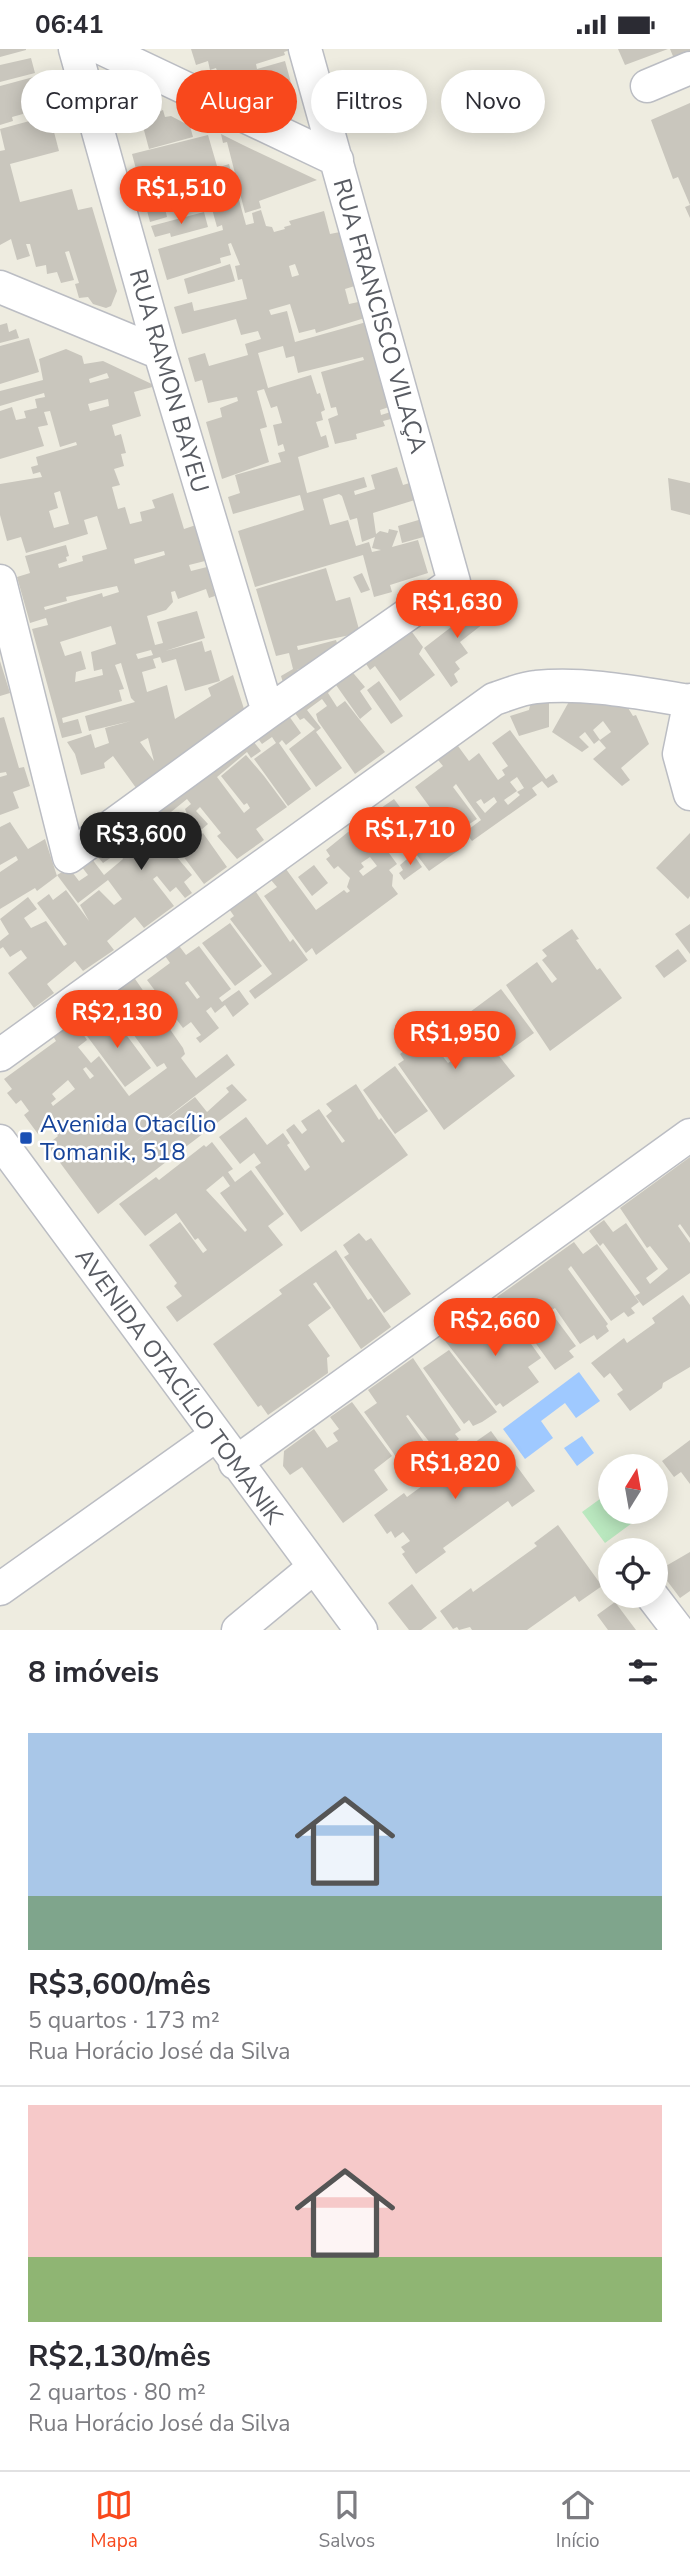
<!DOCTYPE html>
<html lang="pt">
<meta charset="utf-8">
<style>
:root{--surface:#fff;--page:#f7f7f7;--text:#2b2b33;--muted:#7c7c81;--line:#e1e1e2;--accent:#f8481c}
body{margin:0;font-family:"Nunito Sans",sans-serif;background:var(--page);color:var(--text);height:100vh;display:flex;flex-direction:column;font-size:26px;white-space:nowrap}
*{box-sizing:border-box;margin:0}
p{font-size:23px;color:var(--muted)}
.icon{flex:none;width:38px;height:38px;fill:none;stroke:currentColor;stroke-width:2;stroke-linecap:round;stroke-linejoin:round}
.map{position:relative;height:1581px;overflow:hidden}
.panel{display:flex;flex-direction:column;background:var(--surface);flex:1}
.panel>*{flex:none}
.hud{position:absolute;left:21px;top:21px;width:649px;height:63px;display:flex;gap:14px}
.needle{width:46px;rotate:11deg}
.fabs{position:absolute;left:598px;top:1405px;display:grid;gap:14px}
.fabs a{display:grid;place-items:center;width:70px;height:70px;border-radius:50%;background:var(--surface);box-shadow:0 4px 18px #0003;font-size:35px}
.price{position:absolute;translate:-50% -60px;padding:0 16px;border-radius:24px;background:var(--accent);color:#fff;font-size:23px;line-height:46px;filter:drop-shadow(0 2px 4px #0008)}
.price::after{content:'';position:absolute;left:50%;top:42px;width:21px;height:16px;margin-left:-10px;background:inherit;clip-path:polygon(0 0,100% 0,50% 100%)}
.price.active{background:#222;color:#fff}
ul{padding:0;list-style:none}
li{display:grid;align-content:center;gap:14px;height:371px;padding:0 28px}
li+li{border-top:2px solid var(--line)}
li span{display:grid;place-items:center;height:217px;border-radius:0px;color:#555}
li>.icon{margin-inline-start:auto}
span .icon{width:126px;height:126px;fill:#fffc;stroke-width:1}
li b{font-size:30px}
h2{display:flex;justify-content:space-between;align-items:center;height:84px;padding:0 28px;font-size:30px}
.pill{padding:0 24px;border-radius:32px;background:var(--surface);box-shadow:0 4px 18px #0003;font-size:24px;line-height:63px}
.pill.active{background:var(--accent);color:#fff}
.status{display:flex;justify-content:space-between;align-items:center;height:49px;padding:0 35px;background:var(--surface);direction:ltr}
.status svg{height:19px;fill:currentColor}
.menu{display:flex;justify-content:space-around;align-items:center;height:98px;border-top:2px solid var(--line);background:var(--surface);font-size:19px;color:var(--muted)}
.menu a{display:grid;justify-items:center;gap:4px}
.menu .active{color:var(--accent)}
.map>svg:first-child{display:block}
.green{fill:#bae8bf}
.water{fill:#9fc9ff}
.building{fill:#c9c6bd;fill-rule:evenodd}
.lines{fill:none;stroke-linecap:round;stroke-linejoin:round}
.minor-casing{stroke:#bbbdc3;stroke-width:35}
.minor{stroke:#fff;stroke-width:32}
.transit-dot{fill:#1a4fb4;stroke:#fff;stroke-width:2.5}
.labels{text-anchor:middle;stroke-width:5;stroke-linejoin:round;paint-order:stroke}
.street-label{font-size:24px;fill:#595c63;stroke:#fff}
.transit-label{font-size:24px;fill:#164399;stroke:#fff;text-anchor:start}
</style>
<div class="status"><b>06:41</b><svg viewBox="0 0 49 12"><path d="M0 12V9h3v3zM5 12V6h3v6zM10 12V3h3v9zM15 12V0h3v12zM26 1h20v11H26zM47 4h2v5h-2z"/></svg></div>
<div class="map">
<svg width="690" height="1581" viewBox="0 0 690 1581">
<rect width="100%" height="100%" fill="#eeece0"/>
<path class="green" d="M611,1442V1463H647L605,1494L582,1463Z"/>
<path class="water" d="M579,1323L600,1352L576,1369L565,1354L541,1372L553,1389L525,1410L503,1380Z
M582,1387L594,1404L577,1417L564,1399Z"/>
<path class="building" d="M0,0H26V1L0,8Z
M191,0H293L284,3L285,6L256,15L257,20L285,12L296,52L263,50L259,36L245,40L243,32L236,34L228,26L219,28L216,19L210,21L208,12L196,16Z
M618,0H668L625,16Z
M670,0H690V6L675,12Z
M31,9L35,24L0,33V16Z
M41,26L46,42L58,38L63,54L12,68L13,72L0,76V37Z
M690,54V169L685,158L690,156L678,128L673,130L651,71Z
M64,58L70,78L54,83L59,102L10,115L20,153L72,140L78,161L92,158L117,242L111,257L106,259L93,255L88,248L79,249L75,235L79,234L69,202L65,203L74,231L61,234L57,223L47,225L46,216L36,218L30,195H26L30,207L17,211L11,190L0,196V102L5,101L0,80L48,67L47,62Z
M163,61L165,68L171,67L190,77L193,88L149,100L141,70Z
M221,85L243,96L317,131L259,152L261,159L245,164L227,93L223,94Z
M208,86L217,117L159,133L167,168L150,173L132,105Z
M229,115L246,176L254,174L252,164L261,161L266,177L272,178L274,183L285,180L284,178L291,176L289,172L324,162L330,185L340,183L358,236L345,240L349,255L363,252L368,268L316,284L315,280L299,284L290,255L269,261L271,266L287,262L295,293L370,272L392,357L380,361L381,366L394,362L395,369L383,372L385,377L356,385L357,390L335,395L328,370L338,366L336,358L331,359L321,323L364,311L363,308L298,324L294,307L286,309L283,297L258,304L268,339L311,326L317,345L320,344L325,361L321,363L323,371L316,373L321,388L326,386L329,398L298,408L307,444L364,428L367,438L354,442L355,446L375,440L371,426L397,418L403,436L413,433L418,450L373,464L376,485L380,482L388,484L389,480L398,482L392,498L418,491L428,524L390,536L392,543L374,548L363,506L255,538L238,482L304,461L300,446L233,465L228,448L240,444L235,426L281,413L278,404L285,402L283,395L278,397L273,376L282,374L277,357L271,359L264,340L257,342L267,378L260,380L269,413L222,430L206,373L222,368L220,359L238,352L237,348L208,354L202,331L195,333L188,309L205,304L209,317L248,306L245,295L261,290L258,282L241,286L236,270L182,285L174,258L192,253L194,262L247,250L242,230L238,231L235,217L240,216L231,194L228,195L231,206L220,209L221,214L167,231L158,200L223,181L222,176L217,178L212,160L234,154V150L216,155L211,135L205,136L201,124ZM295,215L299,226L292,228L289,217ZM339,445L342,447L350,471L357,469L362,493L375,488L372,499L381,501L372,503L369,493L356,497L348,471L330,476L323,450Z
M204,163L208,178L171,188L170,184L155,188L151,177Z
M230,215L235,232L188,245L184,230Z
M7,274L9,283L16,280L19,289L0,294V276Z
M29,289L39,323L0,335V297Z
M66,300L82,307L84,315L103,312L156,337L134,343L141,367L112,376L115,387L121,385L126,404L121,405L124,417L114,420L120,436L112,438L118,460L125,458L130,475L142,472L140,463L155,459L152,451L173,444L184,480L196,476L205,512L189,516L191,522L207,518L215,547L209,549L206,540L178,550L175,542L171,543L173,553L166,561L147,567L155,596L163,594L157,573L197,562L205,589L165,602L202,592L205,603L211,601L220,632L185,642L176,610L162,614L160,608L153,610L156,619L142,623L147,643L167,636L175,670L211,647L208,639L233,626L246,666L139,743L113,707L104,714L105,719L81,726L75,705L67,693L91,685L95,699L109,694L105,679L131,672L89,682L85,667L135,653L131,649L121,614L115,616L124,640L119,641L122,652L62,669L63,674L78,670L82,684L62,689L32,580L48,576L46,569L30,574L17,528L30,524L25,507L66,496L69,507L66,508L67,512L58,515L59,519L83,512L82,507L107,500L97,467L84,471L88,485L26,504L21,488L7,492L0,466V435L42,428L40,423L33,425L31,418L38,416L36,408L77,396L76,393L60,398L50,362L44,363L48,376L38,378L44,397L0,410V362L12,358L16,371L26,369L24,362L37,359L35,350L45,348L44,344L0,357V342L43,331L39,310ZM107,324L109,329L90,334L89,330ZM108,350L109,357L90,362L88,355ZM60,442L69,475L54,479L49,462L58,459L54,444ZM164,502L165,506L135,515L134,510ZM117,537L119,543L103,548L102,544L45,561L44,558L67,552L66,548ZM111,577L116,595L91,603L94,622L102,620L103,626L75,633L76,623L86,620L81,602L65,607L60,593ZM151,601L153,606L138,610L136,605ZM148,689L154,712L140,693Z
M668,429L690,434V466L671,461Z
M422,470L427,487L402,494L398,477Z
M326,519L336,552L350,548L360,584L297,597L298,601L336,591L339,600L328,608L297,621L302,627L285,640L281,627L293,620L289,604L276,607L256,540Z
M362,524L370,541L361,544L353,528Z
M488,552L497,564L460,593L468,604L455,613L460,620L454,625L458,633L451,638L424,599L459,572L453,564L463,557L468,563Z
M404,572L423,598L419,605L435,626L400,652L375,617L370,621L359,604Z
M0,612L10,644L0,647Z
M349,619L365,638L360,642L372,660L360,670L336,636L328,644L337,658L345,652L385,703L355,725L318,672L316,665L327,657L322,650L307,661L321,679L316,683L342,719L316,738L289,700L315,680L304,669L300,671L289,656Z
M379,632L403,667L391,675L367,641Z
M598,642L625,654L633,667L636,666L649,695L621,719L630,731L622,737L593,710L606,699L599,691L594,695L585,683L579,688L589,698L582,703L552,683L571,649L587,655ZM603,672L611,683L600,691L593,681Z
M549,648V678L519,687L510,667L529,661L531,652Z
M284,660L301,684L286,696L282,691L279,694L311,740L288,757L254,710L276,694L272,688L262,695L253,683Z
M4,668L19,719L24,718L30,737L13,743L19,759L0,766V728L7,726L6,723L0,724V669Z
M510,681L546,730L553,725L558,733L548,739L542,732L532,739L537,746L472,792L465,783L481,771L456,735L453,738L477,770L451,787L415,738L443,717L438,711L458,697L469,712L479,704L498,731L505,726L502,721L508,717L492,694ZM517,728L524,739L517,743L520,746L508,756L504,751L517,742L510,733ZM494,748L497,753L485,764L476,753L481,750L484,755Z
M249,687L261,702L251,709L247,703L217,728L244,764L250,759L247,754L244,756L221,727L246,706L264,727L287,758L256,780L264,791L237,810L217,787L221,784L200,758L196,762L208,775L201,781L187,765L185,760L191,755L187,750L171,763L193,793L203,784L227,818L204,835L180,803L175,806L192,826L184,833L192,844L185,849L176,838L170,843L157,827L153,830L174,857L144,879L135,868L107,892L114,901L83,922L75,912L47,935L54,944L34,959L8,924L27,909L21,901L10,908L3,898L0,900V892L9,885L0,870L28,848L37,860L24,869L31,879L46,872L64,897L67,895L37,854L49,845L53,851L66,841L89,872L80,856L99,841L114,856L122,850L108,831L78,854L57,826L69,819L79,832L88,826L78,813L89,806L104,826L123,810L119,803L103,814L93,802ZM158,774L166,784L160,790L164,795L159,800L152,791L156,788L150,780Z
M394,750L420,785L410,769L422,760L437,780L441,777L459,801L429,822L381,759Z
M364,770L397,815L389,821L393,826L392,837L398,845L316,906L312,899L306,904L264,847L277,838L271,831L256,843L290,893L293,890L308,911L255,950L249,942L272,925L230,870L234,867L227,857L283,816L316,861L344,841L347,844L350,842L347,838L350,829L338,817L334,820L326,810L330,807L326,801ZM370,808L377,817L363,827L359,822L364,818L361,814Z
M10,773L28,800L45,790L57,827L37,842L35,839L0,860V823L18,811L16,807L0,816V778Z
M690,784V847L688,850L656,819Z
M413,805L422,818L404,831L399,824L403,821L400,816Z
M314,816L328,834L312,847L298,828Z
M230,874L262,917L235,937L202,894Z
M690,875V905L675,885Z
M572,880L579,890L576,891L597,921L600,919L622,949L550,1002L506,936L537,913L552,934L557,930L542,911L547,907L542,901Z
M177,894L186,906L199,897L231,940L219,949L222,953L239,941L249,955L233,968L225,956L215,964L211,958L206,962L219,979L200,994L196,989L201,986L191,973L183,979L147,931L170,914L163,904ZM188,932L200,948L197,950L185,934Z
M678,900L687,912L664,929L655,917Z
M133,927L183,999L185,1005L181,1009L196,1029L227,1005L235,1016L130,1097L195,1048L207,1063L229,1043L226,1039L232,1035L247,1051L98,1165L47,1096L58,1087L49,1076L38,1085L24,1066L29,1062L21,1051L16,1055L7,1044L12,1040L4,1030L56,992L53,987L74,971L87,991L78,998L91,1014L99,1007L129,1047L167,1019L164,1014L157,1018L115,960L127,951L118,939ZM86,1018L94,1027L90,1030L83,1020ZM68,1031L75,1040L53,1057L51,1054L56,1050L52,1045Z
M501,940L534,984L502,1007L470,963Z
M107,964L111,969L113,968L151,1019L125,1038L87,987L90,984L86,979Z
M466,965L515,1027L444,1081L398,1015L404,1011L400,1005L419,991L423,997L430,991L448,1014L451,1012L434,989Z
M395,1017L428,1062L395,1085L363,1041Z
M356,1035L379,1071L381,1069L408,1106L301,1183L255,1118L261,1114L254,1104L240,1115L219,1088L246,1068L267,1096L283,1084L290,1094L287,1096L305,1122L310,1118L286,1081L294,1075L302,1085L307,1081L301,1072L319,1060L342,1094L345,1092L326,1067L332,1062L326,1055Z
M212,1093L233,1120L228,1123L235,1133L251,1121L284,1165L268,1177L283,1196L177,1273L166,1258L182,1247L174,1237L177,1234L149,1196L180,1173L203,1204L207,1201L198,1189L195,1191L176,1164L145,1187L119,1155L156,1128L159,1131L204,1096L206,1098ZM223,1127L230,1137L220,1144L247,1181L245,1183L206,1141Z
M690,1108V1189L680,1175L678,1177L690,1194V1224L643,1257L635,1247L640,1244L603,1194L600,1197L589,1182L604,1171L613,1183L626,1174L658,1220L646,1229L650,1235L668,1220L650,1197L647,1199L620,1159Z
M359,1184L366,1192L371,1189L411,1245L384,1264L344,1208L349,1205L343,1196Z
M574,1193L583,1205L597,1195L639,1253L631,1259L635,1264L628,1268L624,1263L611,1272L571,1217L568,1220L608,1275L606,1277L609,1282L597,1291L594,1286L580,1295L555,1259L550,1262L576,1297L569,1302L574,1308L555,1321L511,1260L508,1263L497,1248Z
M336,1201L368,1251L371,1249L391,1278L361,1300L316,1233L313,1235L331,1259L308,1276L330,1307L327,1309L328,1324L268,1366L261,1356L258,1358L213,1295L282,1245L279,1241Z
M683,1246L690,1256V1318L663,1334L662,1339L630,1362L617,1345L623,1341L610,1324L604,1329L591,1314L624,1289L627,1294L655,1274L652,1269Z
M472,1266L488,1288L492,1267L513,1271L510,1283L524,1285L541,1309L528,1318L539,1333L503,1358L500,1354L496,1357L442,1288Z
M449,1301L497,1363L482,1373L473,1377L469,1371L464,1375L423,1319Z
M413,1309L461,1381L455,1385L459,1390L452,1396L445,1400L442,1396L435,1400L408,1366L406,1367L431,1403L427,1406L431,1411L407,1428L401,1420L404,1419L364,1363L377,1354L368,1341Z
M352,1353L392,1407L374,1421L388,1441L343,1474L302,1418L290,1426L283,1417L284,1402L314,1380L327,1399L338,1392L333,1384L339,1380L330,1368Z
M491,1382L535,1442L512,1458L508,1452L443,1499L446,1503L416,1525L402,1505L405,1503L401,1498L410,1492L403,1483L395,1489L391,1482L387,1485L374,1466L404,1444L407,1448L470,1402L468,1398Z
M690,1391V1435L681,1423L674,1428L662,1412Z
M558,1476L602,1537L579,1553L575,1547L527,1581H472L470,1578L459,1581L457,1578L453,1580L440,1562L471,1539L473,1543L537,1497L534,1494Z
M690,1503V1542L680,1549L659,1521Z
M412,1535L437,1569L421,1581H409L388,1554Z
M615,1553L636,1581H608L597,1566Z"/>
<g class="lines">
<defs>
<path id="minor" d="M75,0L160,304L268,663
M103,0L337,111
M647,37L690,19
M0,238L160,304
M0,532L69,808L268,663L454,533L305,0
M690,651L679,705L690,745
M0,1006L494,650C507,646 522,639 536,638C587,633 639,644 690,652
M0,1092L361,1581
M235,1414L690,1086
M0,1540L215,1387
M652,1547L678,1581
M238,1581L313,1519"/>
</defs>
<use href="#minor" class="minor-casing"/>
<use href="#minor" class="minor"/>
</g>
<rect class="transit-dot" x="19" y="1082" width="14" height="14" rx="3.5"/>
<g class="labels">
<g class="street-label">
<text transform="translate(380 267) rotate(74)" y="8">RUA FRANCISCO VILAÇA</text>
<text transform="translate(169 332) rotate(74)" y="8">RUA RAMON BAYEU</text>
<text transform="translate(179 1337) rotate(54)" y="8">AVENIDA OTACÍLIO TOMANIK</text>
</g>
<g class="transit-label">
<text x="40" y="1083">Avenida Otacílio<tspan x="40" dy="28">Tomanik, 518</tspan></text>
</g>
</g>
</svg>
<div class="fabs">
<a><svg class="needle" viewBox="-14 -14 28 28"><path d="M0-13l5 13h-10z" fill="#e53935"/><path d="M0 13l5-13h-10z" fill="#7c7c81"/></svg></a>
<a><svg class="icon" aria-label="locate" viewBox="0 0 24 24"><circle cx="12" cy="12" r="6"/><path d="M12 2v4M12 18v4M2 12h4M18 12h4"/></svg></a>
</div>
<b class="price" style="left:181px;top:177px">R$1,510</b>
<b class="price" style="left:457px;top:591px">R$1,630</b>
<b class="price" style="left:410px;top:818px">R$1,710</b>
<b class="price active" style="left:141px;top:823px">R$3,600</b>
<b class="price" style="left:117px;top:1001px">R$2,130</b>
<b class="price" style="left:455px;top:1022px">R$1,950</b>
<b class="price" style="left:495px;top:1309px">R$2,660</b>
<b class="price" style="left:455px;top:1452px">R$1,820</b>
<div class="hud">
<a class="pill">Comprar</a>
<a class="pill active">Alugar</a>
<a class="pill">Filtros</a>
<a class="pill">Novo</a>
</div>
</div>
<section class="panel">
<h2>8 imóveis<svg class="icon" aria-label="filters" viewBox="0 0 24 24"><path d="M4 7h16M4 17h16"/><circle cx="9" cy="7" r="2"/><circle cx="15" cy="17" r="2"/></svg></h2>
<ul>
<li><span style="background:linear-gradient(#a9c7e8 75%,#7fa58c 0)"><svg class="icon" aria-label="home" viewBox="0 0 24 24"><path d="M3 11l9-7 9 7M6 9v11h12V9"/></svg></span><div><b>R$3,600/mês</b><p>5 quartos · 173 m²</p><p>Rua Horácio José da Silva</p></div></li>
<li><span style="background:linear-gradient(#f6c9c9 70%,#8fb573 0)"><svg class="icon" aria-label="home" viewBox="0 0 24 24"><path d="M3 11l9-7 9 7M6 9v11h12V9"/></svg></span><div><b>R$2,130/mês</b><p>2 quartos · 80 m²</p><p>Rua Horácio José da Silva</p></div></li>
</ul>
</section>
<nav class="menu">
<a class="active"><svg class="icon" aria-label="map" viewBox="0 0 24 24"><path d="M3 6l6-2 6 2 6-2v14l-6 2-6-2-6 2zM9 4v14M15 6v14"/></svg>Mapa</a>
<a><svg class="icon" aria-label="saved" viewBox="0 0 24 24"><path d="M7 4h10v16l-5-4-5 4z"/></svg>Salvos</a>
<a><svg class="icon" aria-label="home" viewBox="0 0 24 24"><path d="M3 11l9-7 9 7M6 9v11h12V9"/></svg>Início</a>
</nav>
